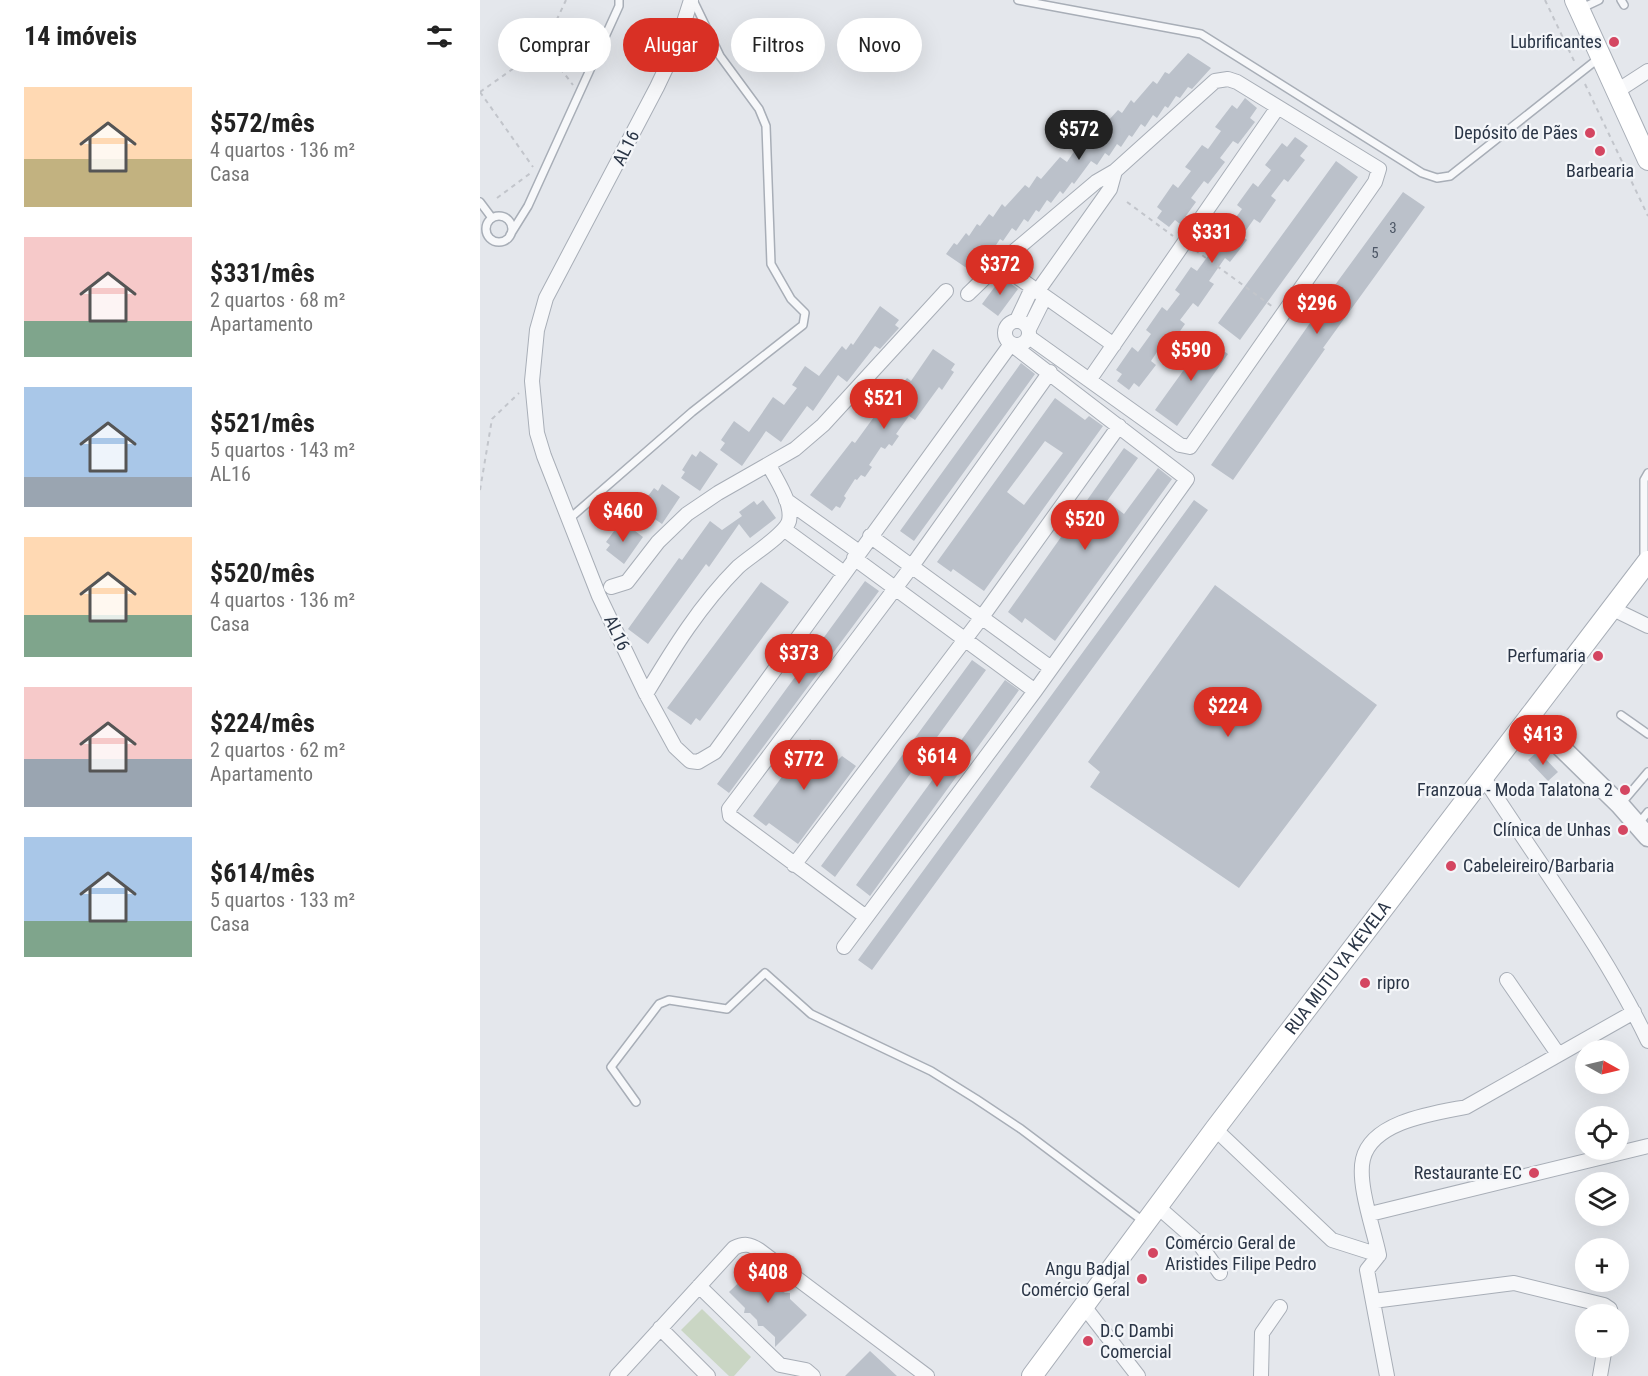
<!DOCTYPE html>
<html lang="pt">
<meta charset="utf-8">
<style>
:root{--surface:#fff;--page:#f2f2f2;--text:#222;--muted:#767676;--accent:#d93025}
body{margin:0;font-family:"Roboto Condensed",sans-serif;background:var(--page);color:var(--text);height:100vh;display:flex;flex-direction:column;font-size:22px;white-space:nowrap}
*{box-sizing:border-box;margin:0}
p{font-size:20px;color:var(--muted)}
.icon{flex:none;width:33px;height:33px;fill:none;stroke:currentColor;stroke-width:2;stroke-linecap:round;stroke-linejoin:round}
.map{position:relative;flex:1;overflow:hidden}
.side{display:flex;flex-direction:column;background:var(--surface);width:480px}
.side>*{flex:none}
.banner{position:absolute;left:18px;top:18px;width:570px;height:54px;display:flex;gap:12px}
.needle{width:39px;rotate:98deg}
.tools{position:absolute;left:1095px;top:1040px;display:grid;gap:12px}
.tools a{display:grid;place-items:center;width:54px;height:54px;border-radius:50%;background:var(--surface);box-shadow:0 6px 24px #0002;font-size:30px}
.price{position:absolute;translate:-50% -51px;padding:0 14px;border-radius:21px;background:var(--accent);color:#fff;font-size:20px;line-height:39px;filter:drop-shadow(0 2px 3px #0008)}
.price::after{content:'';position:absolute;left:50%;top:36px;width:18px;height:14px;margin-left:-9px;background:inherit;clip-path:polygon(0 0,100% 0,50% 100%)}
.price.current{background:#222;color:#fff}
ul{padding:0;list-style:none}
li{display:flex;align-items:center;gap:18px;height:150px;padding:0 24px}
li span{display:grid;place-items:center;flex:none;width:168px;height:120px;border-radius:0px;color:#555}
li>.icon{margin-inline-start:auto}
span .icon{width:72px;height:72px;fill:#fffc;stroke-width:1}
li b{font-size:26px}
h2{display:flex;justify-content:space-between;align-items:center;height:72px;padding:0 24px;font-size:26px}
.chip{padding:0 21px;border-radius:27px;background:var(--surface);box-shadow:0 6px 24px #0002;font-size:21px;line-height:54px}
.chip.current{background:var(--accent);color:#fff}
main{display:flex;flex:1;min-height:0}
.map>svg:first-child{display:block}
.pitch{fill:#cad6c4}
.building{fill:#bbc1ca;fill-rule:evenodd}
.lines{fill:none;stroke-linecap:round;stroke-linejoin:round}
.service-casing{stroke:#a8aeb7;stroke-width:10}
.minor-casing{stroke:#a8aeb7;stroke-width:16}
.tertiary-casing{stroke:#a8aeb7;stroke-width:21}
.secondary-casing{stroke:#a8aeb7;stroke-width:22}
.path{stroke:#c2c5cb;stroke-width:2;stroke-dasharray:4.5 4.5;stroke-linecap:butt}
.service{stroke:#f7f8fa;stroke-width:7}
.minor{stroke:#f7f8fa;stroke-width:14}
.tertiary{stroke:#f7f8fa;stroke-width:18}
.secondary{stroke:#fff;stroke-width:20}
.poi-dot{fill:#d44661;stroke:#f4f6f9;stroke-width:2}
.labels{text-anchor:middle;stroke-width:4.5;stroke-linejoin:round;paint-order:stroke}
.number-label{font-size:15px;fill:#4e5867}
.poi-label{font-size:18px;fill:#2a3546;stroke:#f4f6f9;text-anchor:end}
.street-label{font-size:18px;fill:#2a3546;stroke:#f4f6f9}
</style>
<main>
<section class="side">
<h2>14 imóveis<svg class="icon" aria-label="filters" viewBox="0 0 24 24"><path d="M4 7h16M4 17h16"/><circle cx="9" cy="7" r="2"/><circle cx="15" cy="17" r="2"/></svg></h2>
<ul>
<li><span style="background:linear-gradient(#ffd9b3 60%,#c2b280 0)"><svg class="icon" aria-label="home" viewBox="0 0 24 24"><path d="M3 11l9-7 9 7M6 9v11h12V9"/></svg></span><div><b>$572/mês</b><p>4 quartos · 136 m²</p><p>Casa</p></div></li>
<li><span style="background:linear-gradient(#f6c9c9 70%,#7fa58c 0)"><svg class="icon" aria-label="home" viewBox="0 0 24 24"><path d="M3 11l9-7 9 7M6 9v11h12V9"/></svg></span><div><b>$331/mês</b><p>2 quartos · 68 m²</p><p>Apartamento</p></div></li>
<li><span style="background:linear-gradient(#a9c7e8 75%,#9aa5b1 0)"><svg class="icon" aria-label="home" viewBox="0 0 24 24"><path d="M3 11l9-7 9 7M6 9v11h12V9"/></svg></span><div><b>$521/mês</b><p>5 quartos · 143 m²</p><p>AL16</p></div></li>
<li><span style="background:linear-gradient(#ffd9b3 65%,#7fa58c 0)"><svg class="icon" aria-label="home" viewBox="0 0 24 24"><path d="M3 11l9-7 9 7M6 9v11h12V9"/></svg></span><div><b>$520/mês</b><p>4 quartos · 136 m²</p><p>Casa</p></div></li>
<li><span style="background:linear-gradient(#f6c9c9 60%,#9aa5b1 0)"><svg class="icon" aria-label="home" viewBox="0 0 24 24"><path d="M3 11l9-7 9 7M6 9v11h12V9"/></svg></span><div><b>$224/mês</b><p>2 quartos · 62 m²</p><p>Apartamento</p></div></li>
<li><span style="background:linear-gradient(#a9c7e8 70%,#7fa58c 0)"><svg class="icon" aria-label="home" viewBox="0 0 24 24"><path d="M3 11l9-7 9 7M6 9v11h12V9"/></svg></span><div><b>$614/mês</b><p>5 quartos · 133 m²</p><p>Casa</p></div></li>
</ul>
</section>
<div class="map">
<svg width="1168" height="1376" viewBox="0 0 1168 1376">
<rect width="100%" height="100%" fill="#e4e7ec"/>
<path class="pitch" d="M222,1309L271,1357L254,1376H249L201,1330Z"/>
<path class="building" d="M708,53L731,68L712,89L708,87L700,98L696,96L688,108L685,106L677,118L673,115L665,127L661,124L652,137L649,135L641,147L637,144L629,156L625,153L617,165L611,161L594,184L592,182L583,194L580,191L571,203L567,200L559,212L556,210L548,222L544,219L536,231L532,228L523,241L520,239L512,251L508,248L500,260L496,257L488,269L466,254L474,243L477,245L486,233L489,236L497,224L500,226L509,214L513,217L522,204L525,207L545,185L549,188L557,176L561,179L580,157L587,162L603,138L606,141L614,129L618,132L638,110L642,113L651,100L654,103L673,81L677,84L685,72L689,74Z
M765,98L777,108L770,118L775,122L758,144L753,141L740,158L745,162L728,184L724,181L711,198L716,202L700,224L695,220L689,227L677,218L682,211L677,207L693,184L698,188L711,171L705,167L722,145L728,149L741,131L735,127L752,105L757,109Z
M815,137L828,146L820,156L825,160L808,182L804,179L791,196L796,200L780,223L774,219L762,236L767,240L750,262L745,258L729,281L734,284L718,307L713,303L700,320L705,324L689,347L683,343L671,361L676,365L659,387L654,383L649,390L637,381L642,374L636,370L652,347L658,352L671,334L666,330L682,307L687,311L700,294L695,290L711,267L717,271L733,249L727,245L744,222L749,227L762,209L757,205L773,183L778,187L791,170L785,165L802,143L807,147Z
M856,161L878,177L760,340L738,323Z
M923,192L945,207L843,348L845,349L753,480L731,465L830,323L828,322L836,311Z
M522,277L538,289L518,316L502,304Z
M400,306L419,320L415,325L419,328L400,349L395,346L367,382L358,375L333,411L327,406L301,442L286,431L262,466L240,450L245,443L241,440L254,421L269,432L293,397L304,405L317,388L312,385L325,366L339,376L362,346L366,350L371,343L373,345Z
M726,339L748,354L697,426L675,410Z
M453,349L475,364L471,370L474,372L462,390L459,387L435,420L429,416L416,434L419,436L412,446L409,444L405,449L401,447L389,465L392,467L385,477L381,475L377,480L375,479L364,496L366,498L360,508L356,506L352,511L330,495L372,441L375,443L399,410L402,412L427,378L431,381Z
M541,363L555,374L434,541L420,531Z
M575,398L605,420L609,416L623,426L504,591L473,569L471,572L457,562ZM565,441L583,453L544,505L527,492Z
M644,448L658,458L627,501L644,514L678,468L692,479L575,641L545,618L542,623L528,612Z
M220,451L238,464L220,491L201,478L205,472L202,470L212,454L216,457Z
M182,484L200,497L182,524L163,511L167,506L163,503L174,488L178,491Z
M283,500L296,518L270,538L259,524L229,567L226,564L168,644L148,629L199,558L202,560L230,521L242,530L262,516L259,512L274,501L277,505Z
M714,500L728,510L392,970L378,960Z
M146,524L163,537L144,564L126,550L130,545L126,542L137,527L141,530Z
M385,581L399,591L249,793L237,784Z
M281,582L309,602L220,721L216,718L211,725L187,708Z
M735,585L897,705L759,888L610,787L620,772L608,762Z
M492,660L506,670L355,877L341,866Z
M525,680L539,690L390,896L376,885Z
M330,739L358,760L362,756L376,766L318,844L289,823L286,826L273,816Z
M1058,751L1078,772L1068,781L1048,760Z
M279,1263L283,1272L292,1281L298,1280L297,1286L305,1293H310V1299L327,1315L295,1347V1337L283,1326H278L277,1320L270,1313H264L265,1308L249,1292Z
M390,1351L417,1376H365Z"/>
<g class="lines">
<defs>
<path id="service" d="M538,0L721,34L942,173L957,178L970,176L1119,58
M1141,0L1144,5
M1102,8L1119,0
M0,202L12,218
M6 229a13 13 0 1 1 26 0a13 13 0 1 1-26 0Z
M30,235L48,206L139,6V0
M89,519L212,412L323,325L325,313L311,299L291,264L286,126L279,109L240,56L213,0
M1164,559V480L1168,473
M1141,715L1168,734
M1140,805L1168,772
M1159,823L1168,812
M156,1102L131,1067L179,1004L189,1000L247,1009L285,973L331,1014L451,1071L496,1099L541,1129L663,1221"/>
<path id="minor" d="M211,0L196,47L177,87L66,298L57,330L52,381L57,433L64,456L119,596L166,694L195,747L210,761L218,762L235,752L531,344L707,479L555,691L364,947
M1137,91L1168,71
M519,264L634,345
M557,292L630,189L635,171
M488,294L519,264L616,182L635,171L735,81L748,79L757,82L899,169L895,182L710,447L700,445L549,337
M537,320L552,288
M525 333a12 12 0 1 1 24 0a12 12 0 1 1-24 0Z
M549,329L565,297
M610,379L798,107
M306,500L379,552
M305,530L364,573
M390,536L571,668
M374,558L555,691
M131,587L147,582L178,542L207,514L238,493L315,449L343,425L466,291
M1133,609L1168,626
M166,694C193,649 220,605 258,567C270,556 305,535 309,521C313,503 296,480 289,465
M1004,778C1060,866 1123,947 1168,1041
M314,865L502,617L639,426
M386,917L250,816L249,809L432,566L570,372
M1027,980L1078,1054
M735,1129L852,1240L899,1255
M678,1207L718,1242L740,1273
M890,1214L1168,1146
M219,1286L300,1365L326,1370L333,1376
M893,1301L1034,1283L1124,1305L1130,1309L1131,1314
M603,1305L658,1376
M180,1328L228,1376
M137,1376L254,1248C264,1243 270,1244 279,1250L447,1376
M781,1376L782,1333L800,1307
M907,1376L887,1270L899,1255C894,1230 877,1184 883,1159C892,1121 955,1113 986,1107L1154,1012
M1120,1376L1125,1347"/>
<path id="tertiary" d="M1049,716L1140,805L1168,837"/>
<g id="secondary">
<path d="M1095,0L1168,160"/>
<path id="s1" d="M552,1376L735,1129L1168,561"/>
</g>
</defs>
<use href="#service" class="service-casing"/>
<use href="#minor" class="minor-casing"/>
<use href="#tertiary" class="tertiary-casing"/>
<use href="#secondary" class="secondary-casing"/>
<path class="path" d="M1065,0L1096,65
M64,47L93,85
M1105,84L1168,216
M0,92L64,47L86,0
M0,92L53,167
M17,198L52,172
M647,202L693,236
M715,250L793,307
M0,490L12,419L39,393"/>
<use href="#service" class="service"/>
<use href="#minor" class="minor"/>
<use href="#tertiary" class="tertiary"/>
<use href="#secondary" class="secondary"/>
</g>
<g class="poi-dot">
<circle cx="1134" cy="42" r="6"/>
<circle cx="1110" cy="133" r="6"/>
<circle cx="1120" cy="151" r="6"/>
<circle cx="1118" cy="656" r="6"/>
<circle cx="1145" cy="790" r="6"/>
<circle cx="1143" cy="830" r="6"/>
<circle cx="971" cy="866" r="6"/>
<circle cx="885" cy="983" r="6"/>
<circle cx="1054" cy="1173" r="6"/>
<circle cx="673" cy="1253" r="6"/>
<circle cx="662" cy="1279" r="6"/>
<circle cx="608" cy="1341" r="6"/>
</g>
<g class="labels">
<g class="number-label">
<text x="913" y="233">3</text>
<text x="895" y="258">5</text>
</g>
<g class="poi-label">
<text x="1122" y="48">Lubrificantes</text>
<text x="1098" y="139">Depósito de Pães</text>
<text x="1120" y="177" text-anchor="middle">Barbearia</text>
<text x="1106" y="662">Perfumaria</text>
<text x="1133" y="796">Franzoua - Moda Talatona 2</text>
<text x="1131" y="836">Clínica de Unhas</text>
<text x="983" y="872" text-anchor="start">Cabeleireiro/Barbaria</text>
<text x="897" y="989" text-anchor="start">ripro</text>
<text x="1042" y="1179">Restaurante EC</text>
<text x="685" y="1249" text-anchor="start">Comércio Geral de<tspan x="685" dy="21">Aristides Filipe Pedro</tspan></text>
<text x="650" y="1275">Angu Badjal<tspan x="650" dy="21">Comércio Geral</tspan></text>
<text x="620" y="1337" text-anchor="start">D.C Dambi<tspan x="620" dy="21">Comercial</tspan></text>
</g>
<g class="street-label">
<text transform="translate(146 148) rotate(-63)" y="6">AL16</text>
<text transform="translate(137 633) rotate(65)" y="6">AL16</text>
<text dy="6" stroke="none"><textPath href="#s1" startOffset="510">RUA MUTU YA KEVELA</textPath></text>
</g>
</g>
</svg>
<div class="tools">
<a><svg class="needle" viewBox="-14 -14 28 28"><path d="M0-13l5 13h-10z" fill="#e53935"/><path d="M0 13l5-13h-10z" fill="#767676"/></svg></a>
<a><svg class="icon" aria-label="locate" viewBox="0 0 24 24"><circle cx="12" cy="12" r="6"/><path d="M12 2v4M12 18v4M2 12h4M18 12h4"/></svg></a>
<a><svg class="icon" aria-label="layers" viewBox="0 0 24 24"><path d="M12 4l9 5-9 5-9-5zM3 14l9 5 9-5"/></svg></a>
<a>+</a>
<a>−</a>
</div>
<b class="price current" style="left:599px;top:161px">$572</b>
<b class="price" style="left:732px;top:264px">$331</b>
<b class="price" style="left:520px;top:296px">$372</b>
<b class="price" style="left:837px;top:335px">$296</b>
<b class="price" style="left:711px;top:382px">$590</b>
<b class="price" style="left:404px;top:430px">$521</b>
<b class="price" style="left:143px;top:543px">$460</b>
<b class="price" style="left:605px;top:551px">$520</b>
<b class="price" style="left:319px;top:685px">$373</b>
<b class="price" style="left:748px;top:738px">$224</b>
<b class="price" style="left:1063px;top:766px">$413</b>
<b class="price" style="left:457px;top:788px">$614</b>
<b class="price" style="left:324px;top:791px">$772</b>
<b class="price" style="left:288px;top:1304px">$408</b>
<div class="banner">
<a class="chip">Comprar</a>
<a class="chip current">Alugar</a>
<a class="chip">Filtros</a>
<a class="chip">Novo</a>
</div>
</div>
</main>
